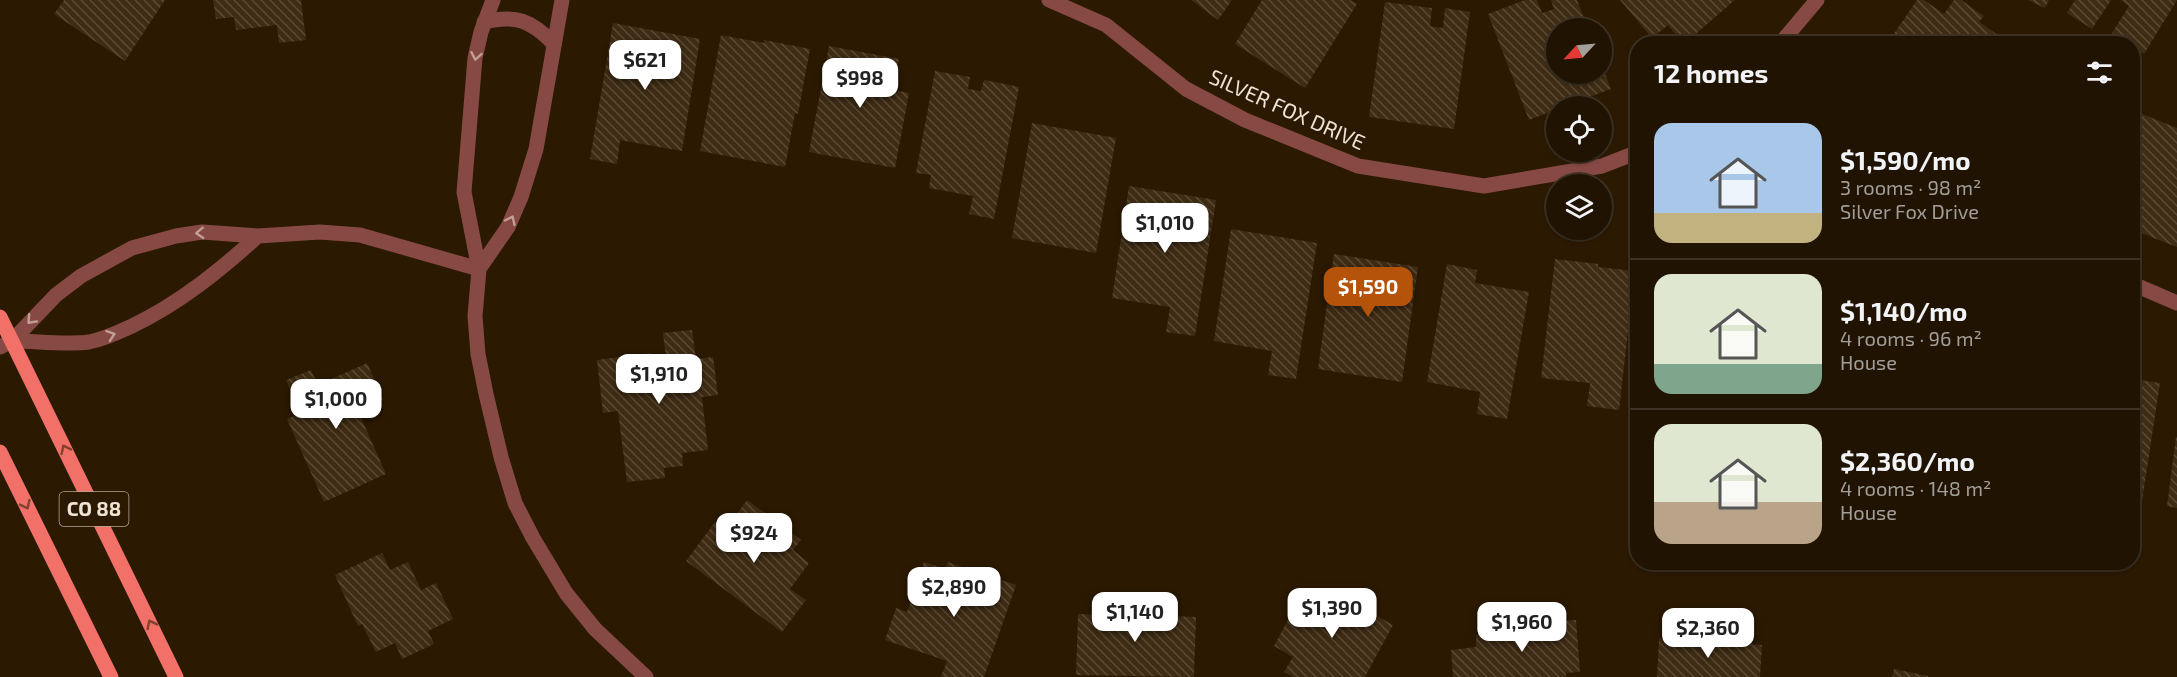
<!DOCTYPE html>
<meta charset="utf-8">
<style>
:root{--surface:#201302;--page:#2d2011;--text:#f1f3f6;--muted:#a29e99;--line:#3d3224;--accent:#b45309}
body{margin:0;font-family:"Exo 2",sans-serif;background:var(--page);color:var(--text);height:100vh;display:flex;flex-direction:column;font-size:22px;white-space:nowrap}
*{box-sizing:border-box;margin:0}
p{font-size:20px;color:var(--muted)}
.icon{flex:none;width:33px;height:33px;fill:none;stroke:currentColor;stroke-width:2;stroke-linecap:round;stroke-linejoin:round}
.map{position:relative;flex:1;overflow:hidden}
.details{position:absolute;left:1630px;top:36px;width:510px;height:534px;display:flex;flex-direction:column;background:var(--surface);border-radius:24px;box-shadow:0 2px 4px #0004,0 0 0 2px var(--line)}
.details>*{flex:none}
.needle{width:39px;rotate:244deg}
.tools{position:absolute;left:1546px;top:18px;display:grid;gap:12px}
.tools a{display:grid;place-items:center;width:66px;height:66px;border-radius:50%;background:var(--surface);box-shadow:0 2px 4px #0004,0 0 0 2px var(--line);font-size:30px}
.price{position:absolute;translate:-50% -51px;padding:0 14px;border-radius:12px;background:#fff;color:#222;font-size:20px;line-height:39px;filter:drop-shadow(0 2px 3px #0008)}
.price::after{content:'';position:absolute;left:50%;top:36px;width:18px;height:14px;margin-left:-9px;background:inherit;clip-path:polygon(0 0,100% 0,50% 100%)}
.price.on{background:var(--accent);color:#fff}
ul{padding:0;list-style:none}
li{display:flex;align-items:center;gap:18px;height:150px;padding:0 24px}
li+li{border-top:2px solid var(--line)}
li span{display:grid;place-items:center;flex:none;width:168px;height:120px;border-radius:18px;color:#555}
li>.icon{margin-inline-start:auto}
span .icon{width:72px;height:72px;fill:#fffc;stroke-width:1}
li b{font-size:26px}
h2{display:flex;justify-content:space-between;align-items:center;height:72px;padding:0 24px;font-size:26px}
.map>svg:first-child{display:block}
.building{fill:url(#building-back-hatch)}
.lines{fill:none;stroke-linecap:round;stroke-linejoin:round}
.service{stroke:#874944;stroke-width:15}
.minor{stroke:#874944;stroke-width:15}
.primary{stroke:#f17168;stroke-width:15}
.oneway{stroke:#c09e94}
.oneway2{stroke:#844130}
.labels{text-anchor:middle;stroke-width:4.5;stroke-linejoin:round;paint-order:stroke}
.shield{fill:#2b1902;stroke:#b4a696;stroke-width:1.5}
.shield-label{font-size:20px;font-weight:bold;fill:#efe3d5}
.street-label{font-size:21px;fill:#efe3d5;stroke:#2b1902}
</style>
<div class="map">
<svg width="2177" height="677" viewBox="0 0 2177 677">
<defs>
<pattern id="building-back-hatch" width="6" height="6" patternUnits="userSpaceOnUse" patternTransform="scale(1.5)"><rect width="6" height="6" fill="#3f2c14"/><path d="M-1 5l2 2M0 0l6 6M5-1l2 2" fill="none" stroke="#5b4a35"/></pattern>
</defs>
<rect width="100%" height="100%" fill="#2b1902"/>
<path class="building" d="M64,0H165L125,61L54,14Z
M213,0H301L306,40L279,43L277,25L236,30L234,17L216,19Z
M1191,0H1232L1218,20Z
M1262,0H1350L1357,4L1305,88L1235,44Z
M1525,0H1537L1542,13L1554,9L1551,0H1577L1588,28H1557V74H1602V66L1611,89L1565,106H1557V109L1529,120L1488,14Z
M1620,0H1735L1684,44L1668,25L1652,38Z
M1917,0H1924L1944,14L1954,0H1961L1984,16L1979,22L2011,44H1887Z
M2028,0H2049L2045,8Z
M2075,0H2111L2092,29L2067,13Z
M2120,0H2177L2144,54L2133,47V44H2128L2112,33L2129,6Z
M1385,2L1432,8L1430,26L1443,28L1445,8L1470,12L1454,129L1369,117Z
M613,23L700,39L682,151L620,140L617,164L590,159Z
M721,35L764,43V40L810,49L798,114L795,113L785,167L700,151Z
M829,46L899,59L893,90L909,93L895,168L809,152Z
M935,71L970,77L968,89L981,91L984,80L1019,87L994,219L969,214L973,196L929,188L931,175L916,173Z
M2142,114L2177,128V247L2133,230V138Z
M1032,123L1116,138L1096,253L1012,238Z
M1129,186L1216,200L1195,336L1166,332L1170,307L1112,298Z
M1231,229L1317,243L1296,379L1268,375L1272,351L1214,341Z
M1334,254L1418,267L1402,382L1318,369Z
M1555,259L1598,264V267L1635,271L1619,410L1587,406L1590,383L1541,378Z
M1447,264L1477,270L1475,283L1529,292L1507,419L1477,414L1480,392L1427,382Z
M692,330L696,359L713,357L718,395L702,397L708,450L682,453L683,466L664,468L665,478L627,482L618,411L603,413L597,360L650,353L652,368L667,366L663,333Z
M367,363L383,399L358,411L386,474L324,502L287,419L301,413L286,380L311,370L318,385Z
M2133,379L2160,383L2142,501L2133,499Z
M2176,437H2177V508L2167,506Z
M747,500L801,540L793,550L809,563L790,589L806,600L782,632L686,561L715,522L725,530Z
M382,553L390,570L408,562L421,590L436,583L453,619L428,631L434,644L402,659L395,643L376,652L362,624L358,626L335,575Z
M924,562L945,569L948,562L1016,585L984,677H941L947,661L885,640L896,608L907,612Z
M1328,588L1393,625L1365,677H1294L1284,672L1293,657L1274,646L1299,599L1317,609Z
M1100,599L1144,602V615L1196,617L1194,677L1076,675L1078,614L1099,615Z
M1576,620L1580,672L1566,673V677H1453L1451,650L1476,647V635L1515,632V624Z
M1659,638L1762,645L1760,677H1657Z
M1894,669L1928,676V677H1892Z"/>
<g class="lines">
<path class="service" d="M484,22C516,14 532,21 554,44"/>
<path class="minor" d="M493,0L481,32L475,58L464,192L479,269L475,316L478,354L486,394L501,457L515,503L533,538L566,593L595,629L646,677
M1049,0L1106,25L1186,89L1245,120L1358,166L1484,186L1602,166L1638,152
M1780,44L1817,0
M479,269L508,227L521,197L536,149L562,0
M2133,284L2177,303
M12,341C35,341 67,345 89,342C105,339 119,332 132,326C180,303 219,271 258,236
M0,347L12,341L56,295L81,276L132,248L176,236L202,232L258,236L320,232L360,235L479,269"/>
<path class="primary" d="M0,317L176,677
M0,452L111,677"/>
</g>
<defs><path id="oneway-chevron" d="M-2-3.5L2.5 0L-2 3.5" fill="none" stroke-width="1.6" stroke-linecap="round" stroke-linejoin="round" transform="scale(1.5)"/></defs>
<g class="oneway">
<use href="#oneway-chevron" transform="translate(476 56) rotate(100)"/>
<use href="#oneway-chevron" transform="translate(511 220) rotate(-65)"/>
<use href="#oneway-chevron" transform="translate(200 233) rotate(177)"/>
<use href="#oneway-chevron" transform="translate(31 320) rotate(133)"/>
<use href="#oneway-chevron" transform="translate(111 335) rotate(-19)"/>
</g>
<g class="oneway2">
<use href="#oneway-chevron" transform="translate(65 449) rotate(-116)"/>
<use href="#oneway-chevron" transform="translate(26 505) rotate(64)"/>
<use href="#oneway-chevron" transform="translate(151 624) rotate(-116)"/>
</g>
<g class="labels">
<rect class="shield" x="59.5" y="492" width="69" height="34" rx="4.5"/>
<g class="shield-label">
<text x="94" y="516">CO 88</text>
</g>
<g class="street-label">
<text transform="translate(1287 110) rotate(24)" y="7">SILVER FOX DRIVE</text>
</g>
</g>
</svg>
<div class="tools">
<a><svg class="needle" viewBox="-14 -14 28 28"><path d="M0-13l5 13h-10z" fill="#e53935"/><path d="M0 13l5-13h-10z" fill="#a29e99"/></svg></a>
<a><svg class="icon" aria-label="locate" viewBox="0 0 24 24"><circle cx="12" cy="12" r="6"/><path d="M12 2v4M12 18v4M2 12h4M18 12h4"/></svg></a>
<a><svg class="icon" aria-label="layers" viewBox="0 0 24 24"><path d="M12 4l9 5-9 5-9-5zM3 14l9 5 9-5"/></svg></a>
</div>
<b class="price" style="left:645px;top:91px">$621</b>
<b class="price" style="left:860px;top:109px">$998</b>
<b class="price" style="left:1165px;top:254px">$1,010</b>
<b class="price on" style="left:1368px;top:318px">$1,590</b>
<b class="price" style="left:659px;top:405px">$1,910</b>
<b class="price" style="left:336px;top:430px">$1,000</b>
<b class="price" style="left:754px;top:564px">$924</b>
<b class="price" style="left:954px;top:618px">$2,890</b>
<b class="price" style="left:1332px;top:639px">$1,390</b>
<b class="price" style="left:1135px;top:643px">$1,140</b>
<b class="price" style="left:1522px;top:653px">$1,960</b>
<b class="price" style="left:1708px;top:659px">$2,360</b>
<section class="details">
<h2>12 homes<svg class="icon" aria-label="filters" viewBox="0 0 24 24"><path d="M4 7h16M4 17h16"/><circle cx="9" cy="7" r="2"/><circle cx="15" cy="17" r="2"/></svg></h2>
<ul>
<li><span style="background:linear-gradient(#a9c7e8 75%,#c2b280 0)"><svg class="icon" aria-label="home" viewBox="0 0 24 24"><path d="M3 11l9-7 9 7M6 9v11h12V9"/></svg></span><div><b>$1,590/mo</b><p>3 rooms · 98 m²</p><p>Silver Fox Drive</p></div></li>
<li><span style="background:linear-gradient(#dfe7d0 75%,#7fa58c 0)"><svg class="icon" aria-label="home" viewBox="0 0 24 24"><path d="M3 11l9-7 9 7M6 9v11h12V9"/></svg></span><div><b>$1,140/mo</b><p>4 rooms · 96 m²</p><p>House</p></div></li>
<li><span style="background:linear-gradient(#dfe7d0 65%,#b9a48a 0)"><svg class="icon" aria-label="home" viewBox="0 0 24 24"><path d="M3 11l9-7 9 7M6 9v11h12V9"/></svg></span><div><b>$2,360/mo</b><p>4 rooms · 148 m²</p><p>House</p></div></li>
</ul>
</section>
</div>
